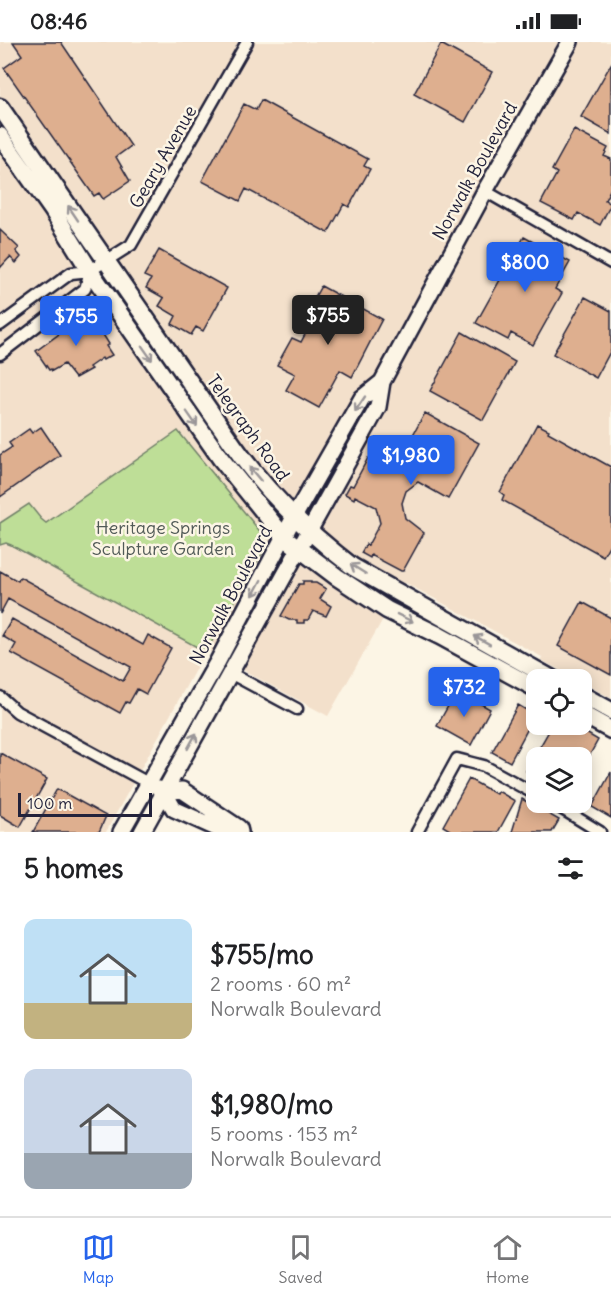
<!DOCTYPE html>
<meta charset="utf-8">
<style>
:root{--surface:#fff;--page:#f2f2f2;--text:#202124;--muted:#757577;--line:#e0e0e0;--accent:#2563eb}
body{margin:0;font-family:Delius,sans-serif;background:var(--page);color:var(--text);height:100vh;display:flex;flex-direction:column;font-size:22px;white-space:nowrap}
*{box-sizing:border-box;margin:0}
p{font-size:20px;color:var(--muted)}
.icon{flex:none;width:33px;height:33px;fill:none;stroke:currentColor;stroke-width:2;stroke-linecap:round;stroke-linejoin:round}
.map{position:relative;height:790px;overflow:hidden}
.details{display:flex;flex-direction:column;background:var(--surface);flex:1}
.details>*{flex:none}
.fabs{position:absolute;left:526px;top:627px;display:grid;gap:12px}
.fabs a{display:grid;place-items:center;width:66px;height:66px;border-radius:12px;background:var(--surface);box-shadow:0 3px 15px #0003;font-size:30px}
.scale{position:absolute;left:18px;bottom:15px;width:134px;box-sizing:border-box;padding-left:6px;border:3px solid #22223b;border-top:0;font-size:16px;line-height:21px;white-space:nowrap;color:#22223b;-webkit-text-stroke:4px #fcf5e5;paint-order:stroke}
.price{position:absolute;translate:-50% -51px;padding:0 14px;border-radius:6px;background:var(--accent);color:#fff;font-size:20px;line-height:39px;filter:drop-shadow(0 2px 3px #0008)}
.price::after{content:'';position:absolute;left:50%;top:36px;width:18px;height:14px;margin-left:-9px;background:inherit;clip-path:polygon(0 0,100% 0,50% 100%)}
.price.on{background:#222;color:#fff}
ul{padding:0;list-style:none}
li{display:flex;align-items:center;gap:18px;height:150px;padding:0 24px}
li span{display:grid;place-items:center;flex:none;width:168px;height:120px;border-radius:12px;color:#555}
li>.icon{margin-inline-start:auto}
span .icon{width:72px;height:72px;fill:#fffc;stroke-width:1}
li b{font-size:26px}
h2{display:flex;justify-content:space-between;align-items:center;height:72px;padding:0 24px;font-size:26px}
.status{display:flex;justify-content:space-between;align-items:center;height:42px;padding:0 30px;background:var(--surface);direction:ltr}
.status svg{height:16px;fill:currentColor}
.tabs{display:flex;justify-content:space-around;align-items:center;height:84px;border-top:2px solid var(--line);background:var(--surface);font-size:16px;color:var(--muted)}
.tabs a{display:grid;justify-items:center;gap:3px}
.tabs .on{color:var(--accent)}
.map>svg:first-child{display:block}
.built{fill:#f3e0cb}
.green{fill:#bede97;stroke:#708069;stroke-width:1.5}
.building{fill:#deaf8f;stroke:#22223b;stroke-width:1.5}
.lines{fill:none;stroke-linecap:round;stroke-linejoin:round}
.street-casing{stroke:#22223b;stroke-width:15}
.secondary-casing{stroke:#22223b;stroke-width:20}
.primary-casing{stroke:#22223b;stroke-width:21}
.street{stroke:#fcf5e5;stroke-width:10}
.secondary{stroke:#fcf5e5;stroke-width:15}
.primary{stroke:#fcf5e5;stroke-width:16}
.oneway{stroke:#9a9698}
.labels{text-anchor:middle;stroke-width:5;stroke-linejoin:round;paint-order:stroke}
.street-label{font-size:18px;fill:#22223b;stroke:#fcf5e5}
.park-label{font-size:18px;fill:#515a57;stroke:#fcf5e5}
</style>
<div class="status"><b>08:46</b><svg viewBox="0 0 49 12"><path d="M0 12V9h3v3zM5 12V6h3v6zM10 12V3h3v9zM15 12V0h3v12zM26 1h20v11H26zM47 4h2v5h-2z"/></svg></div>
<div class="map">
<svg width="611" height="790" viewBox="0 0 611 790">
<rect width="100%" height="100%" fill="#fcf5e5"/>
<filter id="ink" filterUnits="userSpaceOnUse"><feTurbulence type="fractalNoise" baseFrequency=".0167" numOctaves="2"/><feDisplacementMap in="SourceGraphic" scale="12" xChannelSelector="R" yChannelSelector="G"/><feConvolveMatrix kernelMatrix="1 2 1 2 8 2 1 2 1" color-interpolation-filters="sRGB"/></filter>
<g filter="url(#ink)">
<path class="built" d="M0,0H611V656L582,640V638L577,637L541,618L542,615L404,540L328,674L206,608L106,790H0Z"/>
<path class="green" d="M178,389L263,493L265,506L206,610L11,503L6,501L0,503V481L29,462L41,477L46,481Z"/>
<path class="building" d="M13,0H61L131,104L116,115L130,139L103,157L99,151L94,154L4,26L22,13Z
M441,2L492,30L465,80L414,52Z
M611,22V92L581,75Z
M261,58L368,117L364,124L370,127L349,165L344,162L328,191L246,147L240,159L202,139L244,62L256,68Z
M574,88L608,106L604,114L611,117V146L605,158L611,162L600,183L578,171L574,178L541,161L557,131L552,128Z
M0,188L19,206L16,209L21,215L16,221L10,215L0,226Z
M524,195L570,220L555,247L562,251L533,303L511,291L508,298L476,281Z
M159,208L227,246L203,289L196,285L191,293L172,282L176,274L159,264L164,256L146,246L151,237L144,234Z
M321,244L382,277L352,335L340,328L319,366L286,348L295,332L277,323L292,296L301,300L310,283L302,278Z
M585,255L611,269V308L596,336L553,312Z
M82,271L89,281L93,279L102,291L109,302L106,304L112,313L103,318L102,316L89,325L91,327L75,336L64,322L52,329L51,327L49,328L36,309L59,292L57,289Z
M462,290L515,320L483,378L430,349Z
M425,371L479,401L448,457L418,440L406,449L402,461L405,476L424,491L403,529H401L371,513L370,516L361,511L366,502L368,503L380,481L376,465L355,454L354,457L345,452L350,443L353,444L368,416L393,429Z
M537,382L549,388L548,390L611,425V500L603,514L502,458L504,453L500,450Z
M41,385L60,413L0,455V413L12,405L9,401L29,387L32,391Z
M0,529L18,539L20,535L143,603L148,593L171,606L146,652L137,647L129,661L126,660L120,671L11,611L16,602L2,594L12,577L123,639L131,625L8,557L0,572Z
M303,539H311V541H316L326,547L320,557L331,564L326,574L313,569L308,578H304V581H297V578H289L281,574L299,542H303Z
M582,560L611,576V633L558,604Z
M457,648L490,667L471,703L437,684Z
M518,663L535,673L510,720L492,710Z
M553,682H571L598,698L582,727V716H537V734L526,729Z
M0,711L47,737L20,785L0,773Z
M611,730V776L592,765Z
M469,737L496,752L498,749L515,759L498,790H453L443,784Z
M57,747L106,774L99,790H33Z
M522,757L559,778L552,790H512Z"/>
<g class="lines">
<defs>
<path id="street" d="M485,149L611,221
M0,283L71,231L90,229L131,203L247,0
M0,312L85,247L90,229
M230,631L297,667
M0,655L17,670L148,741
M551,760L600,790
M417,790L457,717L484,724L537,753"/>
<path id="secondary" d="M159,747L164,750L174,767L225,790
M164,750L182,748L239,786L240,790
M121,790L218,619L294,475L362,356L382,340
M142,790L378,365L382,340L485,149L570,0"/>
<path id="primary" d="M0,65L234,404C267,451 307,490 353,525L554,638
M0,94L53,169L90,229L221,417L284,495L337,535L387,568L440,594L537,647
M582,653L611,669
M582,672L611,688"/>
</defs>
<use href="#street" class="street-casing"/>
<use href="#secondary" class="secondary-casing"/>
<use href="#primary" class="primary-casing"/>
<use href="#street" class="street"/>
<use href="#secondary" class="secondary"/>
<use href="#primary" class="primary"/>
</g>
<defs><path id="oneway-shaft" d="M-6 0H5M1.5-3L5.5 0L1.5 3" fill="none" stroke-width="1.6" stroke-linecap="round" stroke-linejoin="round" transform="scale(1.5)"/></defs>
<g class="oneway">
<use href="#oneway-shaft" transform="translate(73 171) rotate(-124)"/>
<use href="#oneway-shaft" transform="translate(147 311) rotate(55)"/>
<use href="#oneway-shaft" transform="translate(360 362) rotate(124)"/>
<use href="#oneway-shaft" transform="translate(192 377) rotate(55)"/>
<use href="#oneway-shaft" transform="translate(255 432) rotate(-130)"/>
<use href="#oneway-shaft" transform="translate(358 527) rotate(-148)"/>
<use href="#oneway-shaft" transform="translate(257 546) rotate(118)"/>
<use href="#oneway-shaft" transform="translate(405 576) rotate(26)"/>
<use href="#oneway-shaft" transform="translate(482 598) rotate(-151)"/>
<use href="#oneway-shaft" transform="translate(192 699) rotate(-61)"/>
</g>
</g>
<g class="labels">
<g class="street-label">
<text transform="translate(163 115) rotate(-60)" y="6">Geary Avenue</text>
<text transform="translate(475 129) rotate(-61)" y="6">Norwalk Boulevard</text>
<text transform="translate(248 386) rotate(54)" y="6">Telegraph Road</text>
<text transform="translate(231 553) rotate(-62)" y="6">Norwalk Boulevard</text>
</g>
<g class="park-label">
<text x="163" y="492">Heritage Springs<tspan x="163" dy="21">Sculpture Garden</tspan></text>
</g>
</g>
</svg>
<div class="fabs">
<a><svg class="icon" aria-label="locate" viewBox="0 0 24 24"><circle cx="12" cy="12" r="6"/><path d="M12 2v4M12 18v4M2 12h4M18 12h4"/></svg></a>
<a><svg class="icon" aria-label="layers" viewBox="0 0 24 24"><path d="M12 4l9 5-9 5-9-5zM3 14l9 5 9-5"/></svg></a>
</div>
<div class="scale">100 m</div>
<b class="price" style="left:525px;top:251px">$800</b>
<b class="price on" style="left:328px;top:304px">$755</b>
<b class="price" style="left:76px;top:305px">$755</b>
<b class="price" style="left:411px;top:444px">$1,980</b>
<b class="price" style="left:464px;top:676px">$732</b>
</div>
<section class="details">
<h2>5 homes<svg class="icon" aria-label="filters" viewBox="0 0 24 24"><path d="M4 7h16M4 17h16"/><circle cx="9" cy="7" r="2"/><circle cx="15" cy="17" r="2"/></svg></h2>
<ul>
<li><span style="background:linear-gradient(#bfe0f5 70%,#c2b280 0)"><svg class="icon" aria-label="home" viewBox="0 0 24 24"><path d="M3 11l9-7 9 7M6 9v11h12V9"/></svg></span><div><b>$755/mo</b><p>2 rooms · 60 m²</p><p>Norwalk Boulevard</p></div></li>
<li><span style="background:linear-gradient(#c9d6e8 70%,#9aa5b1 0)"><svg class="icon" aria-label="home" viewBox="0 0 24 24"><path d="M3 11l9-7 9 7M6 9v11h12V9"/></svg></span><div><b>$1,980/mo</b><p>5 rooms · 153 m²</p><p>Norwalk Boulevard</p></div></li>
</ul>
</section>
<nav class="tabs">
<a class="on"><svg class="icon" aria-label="map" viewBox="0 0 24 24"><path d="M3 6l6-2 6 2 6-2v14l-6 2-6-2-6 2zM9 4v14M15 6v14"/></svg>Map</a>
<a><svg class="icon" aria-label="saved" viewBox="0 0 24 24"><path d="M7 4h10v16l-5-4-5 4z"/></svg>Saved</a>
<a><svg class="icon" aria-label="home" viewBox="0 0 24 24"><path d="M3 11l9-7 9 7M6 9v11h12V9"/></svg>Home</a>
</nav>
